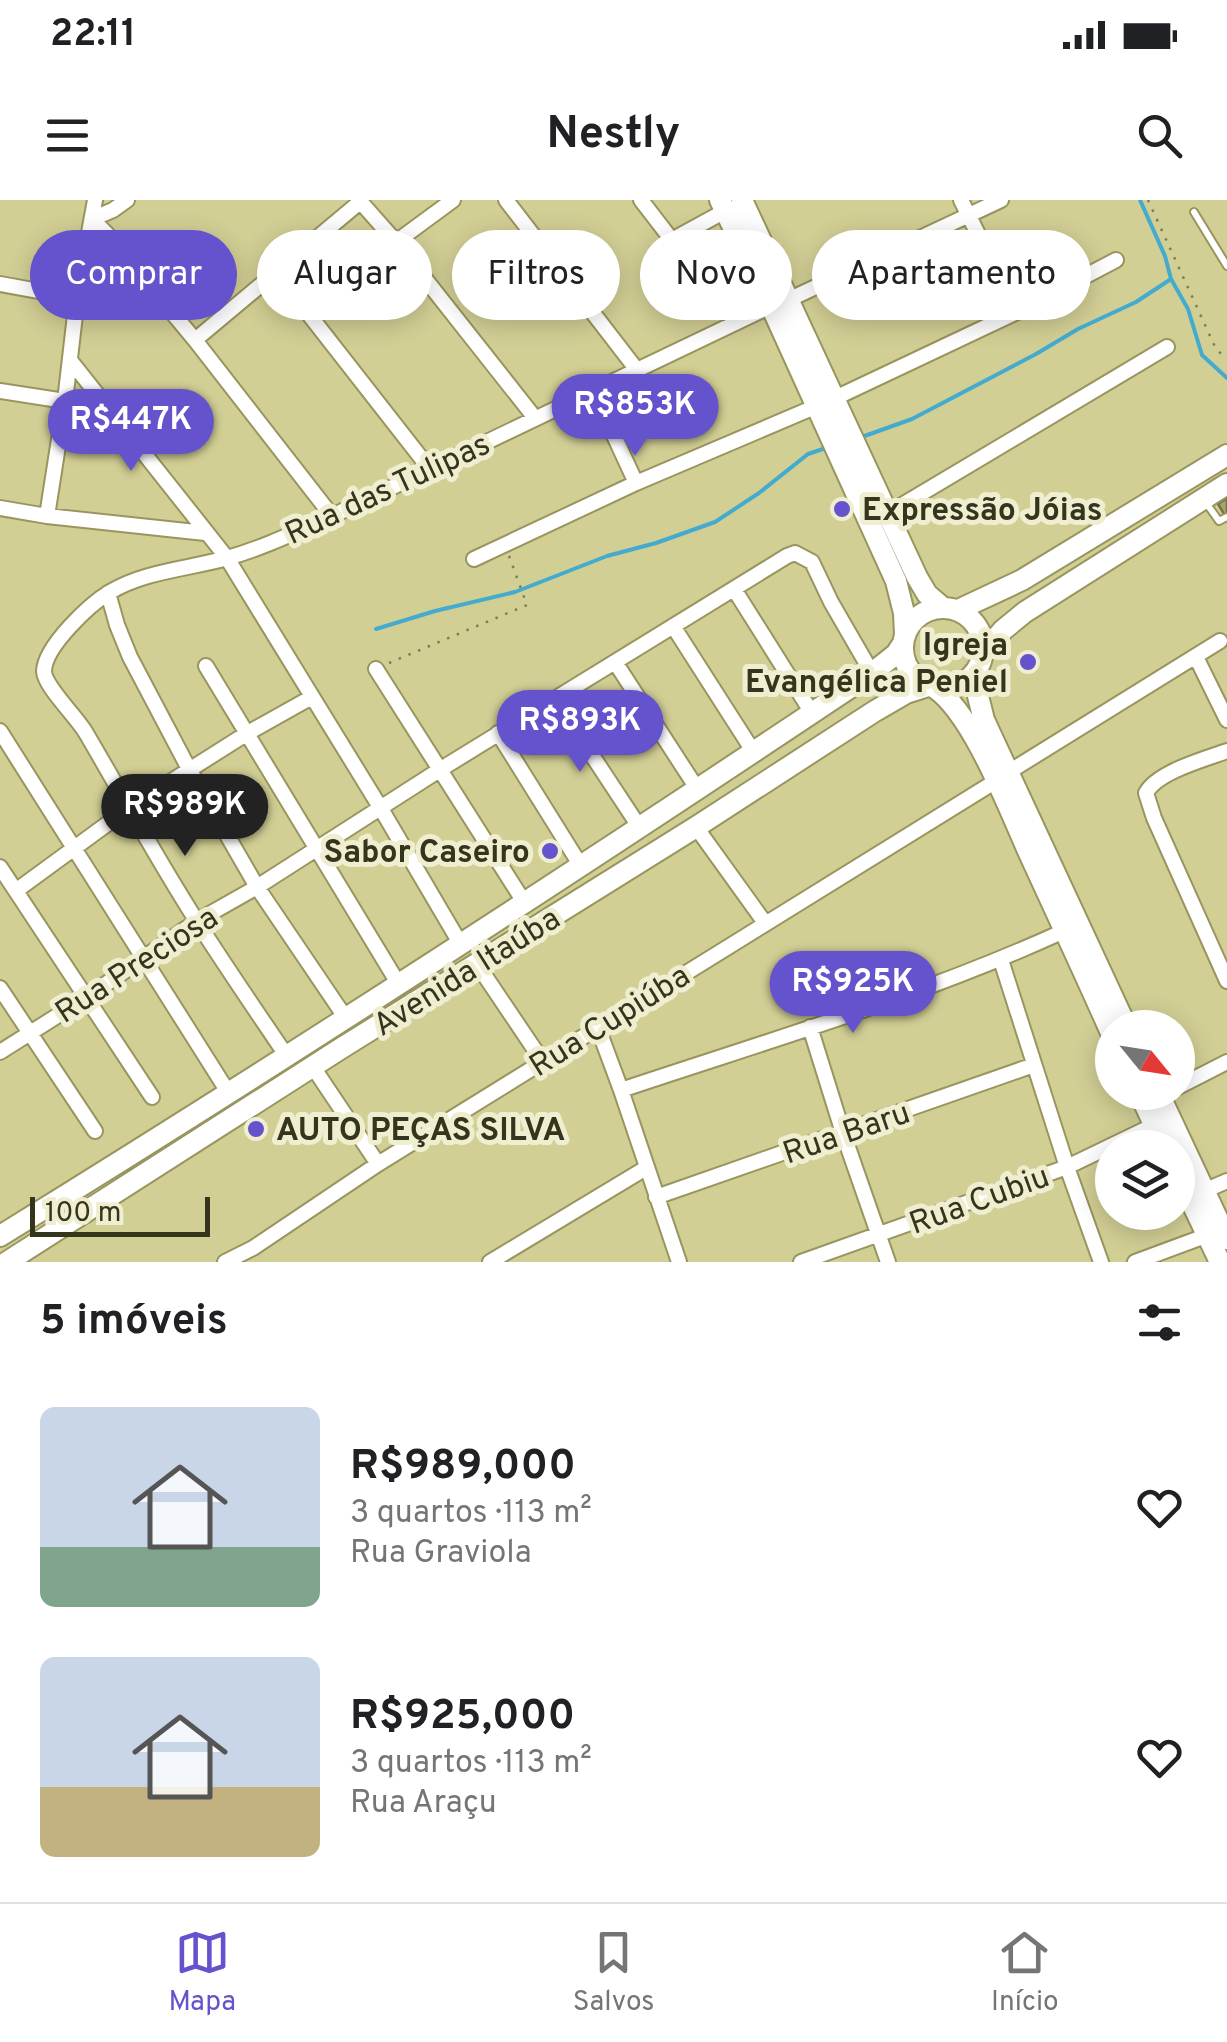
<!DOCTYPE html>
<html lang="pt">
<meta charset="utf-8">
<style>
:root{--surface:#fff;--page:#f6f6f6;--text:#202124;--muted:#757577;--line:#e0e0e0;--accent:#6453cc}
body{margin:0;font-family:Overpass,sans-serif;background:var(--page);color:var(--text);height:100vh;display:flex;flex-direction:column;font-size:38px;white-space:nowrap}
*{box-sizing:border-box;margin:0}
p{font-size:32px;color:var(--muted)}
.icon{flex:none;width:55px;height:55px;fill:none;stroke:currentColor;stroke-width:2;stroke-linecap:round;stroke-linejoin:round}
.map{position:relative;height:1062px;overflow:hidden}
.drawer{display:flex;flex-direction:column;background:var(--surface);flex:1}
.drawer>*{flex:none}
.guide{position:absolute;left:30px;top:30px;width:1168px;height:90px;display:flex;gap:20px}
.needle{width:65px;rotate:120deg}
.buttons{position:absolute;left:1095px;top:810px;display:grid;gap:20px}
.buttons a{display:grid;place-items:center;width:100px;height:100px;border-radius:50%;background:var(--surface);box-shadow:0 5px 25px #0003;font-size:50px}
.scale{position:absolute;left:30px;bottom:25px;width:180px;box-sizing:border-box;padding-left:10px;border:5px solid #35341c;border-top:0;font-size:28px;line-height:35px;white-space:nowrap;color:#35341c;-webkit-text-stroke:8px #efeed1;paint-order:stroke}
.price{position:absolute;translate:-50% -85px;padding:0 22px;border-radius:35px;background:var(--accent);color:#fff;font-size:32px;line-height:65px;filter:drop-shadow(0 2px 5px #0008)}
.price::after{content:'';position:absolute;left:50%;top:60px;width:30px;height:22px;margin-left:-15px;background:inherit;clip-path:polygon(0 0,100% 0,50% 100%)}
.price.selected{background:#222;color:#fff}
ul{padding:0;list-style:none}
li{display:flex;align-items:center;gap:30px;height:250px;padding:0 40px}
li span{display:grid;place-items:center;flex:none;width:280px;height:200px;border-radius:15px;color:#555}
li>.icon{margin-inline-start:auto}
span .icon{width:120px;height:120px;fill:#fffc;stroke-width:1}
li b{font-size:42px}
h2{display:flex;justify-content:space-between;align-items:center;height:120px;padding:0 40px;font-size:42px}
.chip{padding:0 35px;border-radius:45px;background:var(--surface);box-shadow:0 5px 25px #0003;font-size:35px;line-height:90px}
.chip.selected{background:var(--accent);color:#fff}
.status{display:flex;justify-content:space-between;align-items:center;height:70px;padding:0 50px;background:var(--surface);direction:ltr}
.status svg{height:28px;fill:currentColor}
header{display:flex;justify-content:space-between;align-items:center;height:130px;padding:0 40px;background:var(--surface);font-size:45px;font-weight:700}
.tabs{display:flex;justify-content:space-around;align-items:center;height:140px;border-top:2px solid var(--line);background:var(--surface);font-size:28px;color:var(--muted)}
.tabs a{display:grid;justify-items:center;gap:5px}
.tabs .selected{color:var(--accent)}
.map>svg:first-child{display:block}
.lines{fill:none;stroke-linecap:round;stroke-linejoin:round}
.stream{stroke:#45abce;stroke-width:4}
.building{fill:#a7a36b;stroke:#75724b;stroke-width:2.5}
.lane-casing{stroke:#99955e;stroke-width:10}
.street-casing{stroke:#99955e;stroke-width:18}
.secondary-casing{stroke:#99955e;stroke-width:24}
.path{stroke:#7f7d55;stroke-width:2.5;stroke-dasharray:2.5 8;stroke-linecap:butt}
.lane{stroke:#fff;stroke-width:6}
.street{stroke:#fff;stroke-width:14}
.secondary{stroke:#fff;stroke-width:20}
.poi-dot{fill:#6453cc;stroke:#efeed1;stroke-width:4}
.labels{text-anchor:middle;stroke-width:10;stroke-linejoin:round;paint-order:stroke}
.street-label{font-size:32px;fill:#35341c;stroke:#efeed1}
.poi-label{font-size:32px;font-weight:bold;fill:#35341c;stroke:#efeed1;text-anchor:start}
</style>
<div class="status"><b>22:11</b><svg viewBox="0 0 49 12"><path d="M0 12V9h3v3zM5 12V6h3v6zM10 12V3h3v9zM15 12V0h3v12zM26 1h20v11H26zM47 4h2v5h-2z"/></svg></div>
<header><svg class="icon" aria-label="menu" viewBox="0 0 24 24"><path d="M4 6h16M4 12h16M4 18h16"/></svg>Nestly<svg class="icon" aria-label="search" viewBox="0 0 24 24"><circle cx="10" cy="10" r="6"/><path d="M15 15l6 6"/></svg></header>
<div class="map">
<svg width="1227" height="1062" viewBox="0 0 1227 1062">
<rect width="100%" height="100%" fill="#d2cf95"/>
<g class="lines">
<path class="stream" d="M1140,0L1165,56L1171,79L1188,109L1202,155L1227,178
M859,238L912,219L1036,154L1078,129L1136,102L1171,79
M376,429L435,411L515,392L607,356L656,343L715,322L759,293L808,254L826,248"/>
</g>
<path class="building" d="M1227,298V319L1218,304Z"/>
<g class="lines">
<defs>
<path id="lane" d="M1194,12L1227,66
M1204,300L1219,321L1227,317"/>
<path id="street" d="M127,0L113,10L92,19L107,34L195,140L332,316
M359,0L396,42L535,218
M506,0L637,170
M641,0L735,122
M961,0L1017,112
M672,40L725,11
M396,42L453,0
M275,71L429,268
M0,84L77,98
M788,100L1001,0
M195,140L360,2
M70,160L227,358L380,607L460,743
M593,190L636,283
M0,191L65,201
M833,199L1017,112L1116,60
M0,308L47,316L205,333
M887,314L1167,147
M47,316L65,201L77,98L95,0
M474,359L636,283L817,206
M734,389L812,513
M108,393L117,425L130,457L189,569L257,687L345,817
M673,426L753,551
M1196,457L1227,520
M615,462L698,590
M206,466L398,783
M376,469L524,702
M555,499L640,628
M0,531C77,651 151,772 228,892
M498,533L581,666
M1227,551C1205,559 1157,572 1146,593L1154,618L1227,781
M1007,573L1220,441
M696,627L765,723
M0,667L152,897
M17,690L129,608L246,534L312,497
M1001,760L1067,967L1101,1062
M477,764L543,862
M0,788L95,931
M810,827L843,933L888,1062
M598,828L621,890L679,1062
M0,852L87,797L197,721L257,687L441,569L787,356L795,353L812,362L831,402L872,473
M286,855C256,811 226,767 198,723C158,661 123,596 86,533C77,517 44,486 44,471C45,446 90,404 110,392C145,371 188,369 227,358C263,348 298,331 332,316L771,106
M313,867L378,964
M1178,887L1227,862
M621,890C770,840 922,796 1064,731
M1204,991L1227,981
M656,997L1034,865
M225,1062L253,1048L378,964L996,581
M490,1062L646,968
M801,1062L1067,967L1154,925
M1135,1062L1208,1035"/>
<path id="secondary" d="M720,0L771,106L896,381L904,413L905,435
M742,0L917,377L927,394L942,407
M903 448a40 40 0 1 1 80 0a40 40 0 1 1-80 0Z
M958,410L1022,380L1227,255
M983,454L1003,430L1025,412L1227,284
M976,471L978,496L984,520L1127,828
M935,488C973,514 1009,609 1029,653C1057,714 1085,774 1112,835
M1139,892L1165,948
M1158,892L1227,1039
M1178,974L1220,1062
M0,1036C295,854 585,665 872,473L896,454L902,445
M7,1062L340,849L696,627L875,511L906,493L928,486"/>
</defs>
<use href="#lane" class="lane-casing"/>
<use href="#street" class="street-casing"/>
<use href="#secondary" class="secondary-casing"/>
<path class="path" d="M1148,0L1216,149L1227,159
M389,463L527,405L509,356"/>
<use href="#lane" class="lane"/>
<use href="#street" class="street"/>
<use href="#secondary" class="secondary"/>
</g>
<g class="poi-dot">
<circle cx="842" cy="309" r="10"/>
<circle cx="1028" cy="462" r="10"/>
<circle cx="550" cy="651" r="10"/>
<circle cx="256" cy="929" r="10"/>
</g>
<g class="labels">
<g class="street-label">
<text transform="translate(387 288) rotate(-25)" y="11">Rua das Tulipas</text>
<text transform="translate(136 764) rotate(-33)" y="11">Rua Preciosa</text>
<text transform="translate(466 771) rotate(-32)" y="11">Avenida Itaúba</text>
<text transform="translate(609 820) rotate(-32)" y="11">Rua Cupiúba</text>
<text transform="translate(846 932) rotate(-19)" y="11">Rua Baru</text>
<text transform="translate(979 999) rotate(-20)" y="11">Rua Cubiu</text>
</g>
<g class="poi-label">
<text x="862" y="320">Expressão Jóias</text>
<text x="1008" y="455" text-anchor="end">Igreja<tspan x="1008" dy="37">Evangélica Peniel</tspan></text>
<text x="530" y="662" text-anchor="end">Sabor Caseiro</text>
<text x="276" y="940">AUTO PEÇAS SILVA</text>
</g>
</g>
</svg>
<div class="buttons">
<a><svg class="needle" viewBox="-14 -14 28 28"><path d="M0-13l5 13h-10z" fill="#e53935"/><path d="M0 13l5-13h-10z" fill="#757577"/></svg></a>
<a><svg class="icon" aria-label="layers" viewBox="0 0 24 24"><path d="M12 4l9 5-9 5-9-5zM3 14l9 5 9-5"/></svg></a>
</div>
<div class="scale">100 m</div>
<b class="price" style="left:635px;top:259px">R$853K</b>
<b class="price" style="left:131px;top:274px">R$447K</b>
<b class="price" style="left:580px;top:575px">R$893K</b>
<b class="price selected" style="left:185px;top:659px">R$989K</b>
<b class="price" style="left:853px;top:836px">R$925K</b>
<div class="guide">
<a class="chip selected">Comprar</a>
<a class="chip">Alugar</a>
<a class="chip">Filtros</a>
<a class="chip">Novo</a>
<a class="chip">Apartamento</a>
</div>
</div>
<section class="drawer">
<h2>5 imóveis<svg class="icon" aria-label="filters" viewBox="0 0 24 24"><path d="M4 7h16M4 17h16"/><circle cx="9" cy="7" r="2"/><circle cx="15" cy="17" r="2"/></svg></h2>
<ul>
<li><span style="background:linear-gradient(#c9d6e8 70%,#7fa58c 0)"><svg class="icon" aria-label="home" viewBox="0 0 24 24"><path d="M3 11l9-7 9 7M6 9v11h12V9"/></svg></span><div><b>R$989,000</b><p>3 quartos · 113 m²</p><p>Rua Graviola</p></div><svg class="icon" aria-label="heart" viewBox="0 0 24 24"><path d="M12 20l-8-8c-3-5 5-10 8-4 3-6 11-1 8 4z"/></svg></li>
<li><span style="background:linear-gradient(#c9d6e8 65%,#c2b280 0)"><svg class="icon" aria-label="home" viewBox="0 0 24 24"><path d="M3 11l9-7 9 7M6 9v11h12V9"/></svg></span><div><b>R$925,000</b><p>3 quartos · 113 m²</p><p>Rua Araçu</p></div><svg class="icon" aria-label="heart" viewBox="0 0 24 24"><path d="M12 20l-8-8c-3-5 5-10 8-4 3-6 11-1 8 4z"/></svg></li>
</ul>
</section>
<nav class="tabs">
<a class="selected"><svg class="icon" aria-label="map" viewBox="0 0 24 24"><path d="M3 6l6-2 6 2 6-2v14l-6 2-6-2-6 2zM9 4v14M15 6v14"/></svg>Mapa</a>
<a><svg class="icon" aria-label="saved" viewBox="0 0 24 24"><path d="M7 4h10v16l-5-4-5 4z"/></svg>Salvos</a>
<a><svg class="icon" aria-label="home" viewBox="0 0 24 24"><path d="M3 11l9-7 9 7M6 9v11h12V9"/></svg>Início</a>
</nav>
